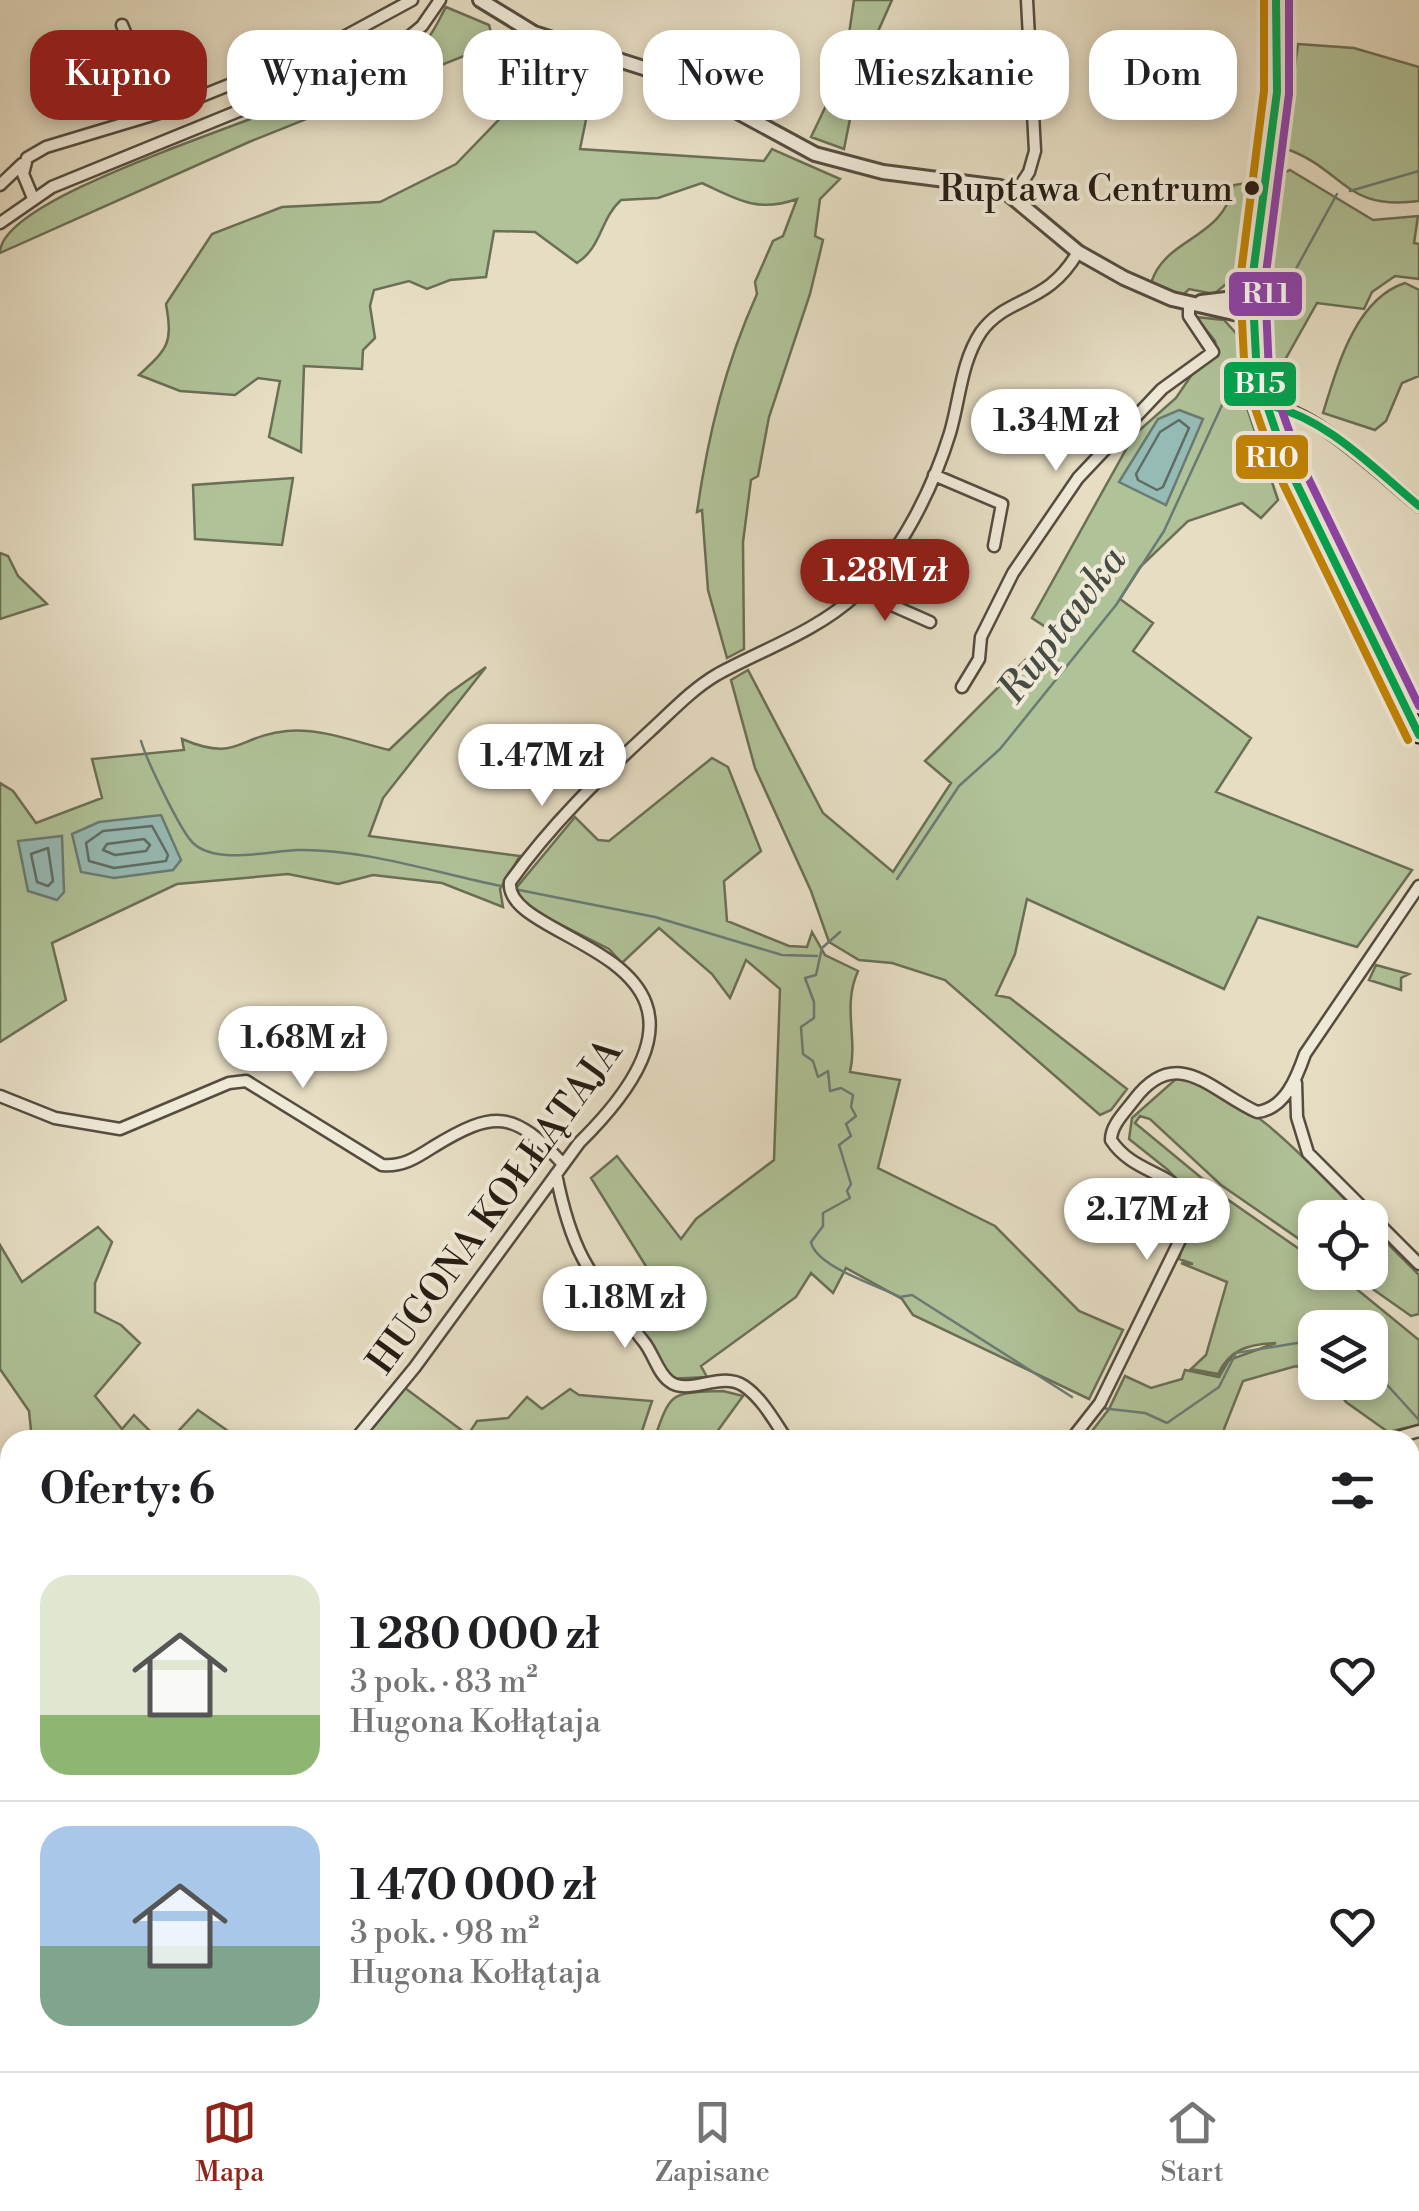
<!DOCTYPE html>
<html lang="pl">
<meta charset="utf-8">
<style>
:root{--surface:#fff;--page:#f6f6f6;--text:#202124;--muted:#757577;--line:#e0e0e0;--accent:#8f2418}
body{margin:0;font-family:"Libre Bodoni",serif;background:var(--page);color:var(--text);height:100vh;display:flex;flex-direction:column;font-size:38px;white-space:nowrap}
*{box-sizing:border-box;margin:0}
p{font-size:32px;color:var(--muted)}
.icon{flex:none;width:55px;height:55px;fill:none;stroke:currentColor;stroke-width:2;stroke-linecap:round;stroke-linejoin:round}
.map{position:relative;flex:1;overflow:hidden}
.side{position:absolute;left:0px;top:1430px;width:1420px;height:642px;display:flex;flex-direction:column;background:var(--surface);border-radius:30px 30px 0 0;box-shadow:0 5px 15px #0003}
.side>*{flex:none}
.banner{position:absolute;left:30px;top:30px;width:1360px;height:90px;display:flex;gap:20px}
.buttons{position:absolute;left:1298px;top:1200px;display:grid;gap:20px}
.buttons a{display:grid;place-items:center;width:90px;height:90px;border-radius:20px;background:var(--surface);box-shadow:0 5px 15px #0003;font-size:50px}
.price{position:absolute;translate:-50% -85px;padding:0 22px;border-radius:35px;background:#fff;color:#222;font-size:32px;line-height:65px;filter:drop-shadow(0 2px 5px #0008)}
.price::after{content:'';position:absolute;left:50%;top:60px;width:30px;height:22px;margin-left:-15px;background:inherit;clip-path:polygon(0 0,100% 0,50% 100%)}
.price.active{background:var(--accent);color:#fff}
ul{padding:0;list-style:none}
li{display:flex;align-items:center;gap:30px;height:250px;padding:0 40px}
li+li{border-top:2px solid var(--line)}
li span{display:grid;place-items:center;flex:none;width:280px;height:200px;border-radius:30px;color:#555}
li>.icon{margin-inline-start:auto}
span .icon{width:120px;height:120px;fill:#fffc;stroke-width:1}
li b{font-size:42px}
h2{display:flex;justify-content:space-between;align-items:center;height:120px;padding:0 40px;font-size:42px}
.tag{padding:0 35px;border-radius:30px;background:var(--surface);box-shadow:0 5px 15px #0003;font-size:35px;line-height:90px}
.tag.active{background:var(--accent);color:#fff}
.menu{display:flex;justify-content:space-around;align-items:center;height:140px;border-top:2px solid var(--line);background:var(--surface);font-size:28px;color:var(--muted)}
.menu a{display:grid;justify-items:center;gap:5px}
.menu .active{color:var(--accent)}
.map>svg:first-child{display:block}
.green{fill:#b0c298;stroke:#6a6f56;stroke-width:2.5}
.water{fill:#96bbb5;stroke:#697b74;stroke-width:2.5}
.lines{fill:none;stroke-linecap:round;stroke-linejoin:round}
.shore{stroke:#5e6c64;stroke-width:2.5}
.stream{stroke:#697b74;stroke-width:2.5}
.minor-casing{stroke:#554c3f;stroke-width:15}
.tertiary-casing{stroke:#554c3f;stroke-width:18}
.secondary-casing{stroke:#251c13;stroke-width:19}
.minor{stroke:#efe9d8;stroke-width:10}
.tertiary{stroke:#efe9d8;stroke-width:12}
.secondary{stroke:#efe9d8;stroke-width:14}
.bus-1-casing{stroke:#efe9d8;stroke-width:15}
.bus-2-casing{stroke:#efe9d8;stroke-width:15}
.bus-3-casing{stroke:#efe9d8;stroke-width:15}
.bus-1{stroke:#00a651;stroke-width:8}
.bus-2{stroke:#c28405;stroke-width:8}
.bus-3{stroke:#8e44ad;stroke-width:8}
.bus-dot{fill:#251c13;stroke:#efe9d8;stroke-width:4}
.labels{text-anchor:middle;stroke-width:8;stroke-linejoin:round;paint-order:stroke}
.bus-label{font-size:36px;fill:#251c13;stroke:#efe9d8;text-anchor:end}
.street-label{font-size:38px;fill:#251c13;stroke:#efe9d8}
.water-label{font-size:40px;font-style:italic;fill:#474c44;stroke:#efe9d8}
.line-badge{stroke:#efe9d8;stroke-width:4}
.badge-label{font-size:28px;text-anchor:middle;font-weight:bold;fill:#fff}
</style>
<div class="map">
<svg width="1419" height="2071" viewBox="0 0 1419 2071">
<rect width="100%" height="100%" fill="#e6ddc3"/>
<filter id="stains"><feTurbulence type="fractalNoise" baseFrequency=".002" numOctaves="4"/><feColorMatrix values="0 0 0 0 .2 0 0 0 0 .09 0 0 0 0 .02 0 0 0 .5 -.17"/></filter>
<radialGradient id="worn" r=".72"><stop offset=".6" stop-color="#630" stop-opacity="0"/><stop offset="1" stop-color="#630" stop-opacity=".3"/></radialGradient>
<path class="green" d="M854,0H892L859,74L844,149L811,137L844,68Z
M446,7L489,25L494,44L249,142L0,253C0,185 359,96 421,45C432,37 439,19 446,7Z
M1298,44L1354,48L1419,67V201C1343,211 1345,169 1284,148Z
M591,95L580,149L764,161L772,149L840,179L820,199L815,236L823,240L810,294L769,417L758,476L751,480L743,542L744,649L727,658L708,590L702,510L697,512C708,435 725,365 757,294L755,282L773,241L783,236L797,199C758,213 738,200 702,183L658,198L621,200C600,219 602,247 577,263L535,232L494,231L486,277L450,280L427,289L409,281L374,290L370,306L375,338L363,350L362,369L304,366L301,452L269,437L280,381L258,378L235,395L180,391L139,375C168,348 173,344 166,304L212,234L282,207L380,202L456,164L514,104Z
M1253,153L1259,157L1243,270L1214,294L1189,289L1183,295L1151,283C1166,236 1222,241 1234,185L1247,183Z
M1290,170L1373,220L1418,216L1414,243L1419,244V279L1395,276L1372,292L1364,309L1317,303L1272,383C1257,314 1273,243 1282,174Z
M1405,283L1419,290V376L1402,383L1386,421L1375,430L1323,413C1337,368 1355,299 1405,283Z
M1196,317L1224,320L1243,341L1252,391L1242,393L1278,500L1261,518L1242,503L1188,521L1140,567L1120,599L1153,623L1133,651L1251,738L1216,792L1412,870L1357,947L1258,917L1224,989L1027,899L1015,954L996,995L1010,998L1127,1089L1111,1110L1100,1115L945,980L892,963L859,960L829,942L811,891L755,768L731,680L748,670L823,813L893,872L951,783L925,761L1053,632L1032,618L1134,435L1176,398L1199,364L1218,356L1215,341Z
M293,478L282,545L195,539L193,485Z
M0,553L8,556L18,576L47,604L0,619Z
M486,667L383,798L369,836L520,856L500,889L503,907L442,883L373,875L338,884L288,874L177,884L52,943L66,1000L0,1042V783L13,791L36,823L102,798L92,759L184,750L182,739C239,763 236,736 287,731C321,728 356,742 389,750L448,694Z
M712,758L728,767L761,851L724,881L727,921L789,946L807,947L812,932L825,955L858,971C842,1006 858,1038 850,1072L900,1080L878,1168L995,1226L1079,1311L1123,1330L1089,1399L913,1315L902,1299L846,1268L833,1293L811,1273L796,1297L701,1366L707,1377L668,1379L646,1336L628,1316L649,1271L591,1178L617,1156L681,1239L696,1219L774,1160L780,989L746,960L730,998L712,974L659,928L622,963L609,949L518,903L517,887L575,817L598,840L609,841Z
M1376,965L1409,974L1401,978V990L1369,980Z
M1177,1078C1243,1086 1318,1172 1362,1217L1315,1218V1250L1221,1185L1150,1119L1140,1116L1135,1123L1227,1199L1315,1260V1272L1337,1273L1419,1340V1425L1388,1432L1346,1402L1333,1383L1370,1382V1328H1315V1374L1296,1366L1243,1381L1224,1429V1440H1085L1109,1409L1125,1376L1151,1388L1182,1379L1185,1370L1219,1377L1229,1360L1276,1343C1249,1344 1230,1349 1218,1374L1191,1369L1206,1355L1227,1282L1181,1263L1193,1264L1179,1259L1195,1199L1168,1170L1129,1139L1132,1118Z
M1370,1226L1419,1275V1314L1411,1316L1350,1273L1370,1272Z
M98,1227L112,1242L95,1283V1312L121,1325L140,1343L95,1396L122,1429L134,1415L159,1440H32L29,1411L0,1369V1245L22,1282Z
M405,1388L468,1435L477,1421L508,1418L527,1397L542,1409L570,1389L579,1395L652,1401L639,1440H362Z
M723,1391L743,1396L711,1440H654C671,1390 671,1393 723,1391Z
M198,1410L231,1433L264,1440H170Z
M10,1456V1573L0,1576V1460Z
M1084,2063V2062L1265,2063L1259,2071H1078Z"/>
<path class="water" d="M1179,410L1203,419L1166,505L1119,482L1158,419Z
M161,815L181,860L173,870L114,878L81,872L72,834L99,822Z
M62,836L64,892L57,900L28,891L18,841Z"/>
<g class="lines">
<path class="shore" d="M1179,420L1189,428L1163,487L1157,490L1138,480L1136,474L1160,432Z
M152,826L168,855L166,861L114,868L89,861L86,843L103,831Z
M144,839L150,845L146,851L115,855L103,850L107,844Z
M48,848L53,881L48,886L37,882L31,854Z"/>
<path class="stream" d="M1350,191L1419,171
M1264,327L1337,194
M141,741C147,761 180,830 193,843C216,865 269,851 298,850C366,849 436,873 501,886
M897,879L959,786L1000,749L1116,605L1164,531L1234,379
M519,890L655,917L782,955L817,956
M840,932L822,948L816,975L805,978L814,1002V1018L801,1027L803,1054L813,1061L818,1077L828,1071L830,1091L841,1088L853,1095L851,1107L856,1116L846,1124L851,1136L839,1145L851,1184L847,1191L850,1198L823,1213V1226L811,1242C816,1267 877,1285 900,1297L912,1295L1072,1397
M1370,1366L1419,1420
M1101,1408L1145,1413L1167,1423L1219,1387L1236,1353L1315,1340"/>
<defs>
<path id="minor" d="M329,45L412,0
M159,113L329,45L343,76
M0,185L22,164
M1014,195L1029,172L1035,151L1027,0
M33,198L23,174L27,158L46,147L159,113L122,25
M0,223L52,187L236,112L381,60L422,26L440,0
M1264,404C1313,407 1380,475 1419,506
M934,475L1002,504L994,546
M867,585L887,603L930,622
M962,687L979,659L981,637L1013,573L1078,478L1162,389L1213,352L1189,316V304
M1296,1083L1297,1117L1308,1153L1419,1264
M0,1096L55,1118L120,1129L229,1083L246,1081L382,1165C402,1167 416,1158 433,1147C495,1109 514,1111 563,1164
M556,1174C573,1260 592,1276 644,1342C653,1353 658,1373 669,1381C688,1397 721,1370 744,1386C762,1398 775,1422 787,1440
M355,1440L415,1367L579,1143C774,951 503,947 510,882C550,826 598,779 649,732C671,712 692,689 718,674C764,649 817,631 856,595C900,556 933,488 950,433C960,399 961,362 981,332C1008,295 1047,306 1078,252
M1071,1440L1100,1403L1181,1238C1208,1168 1140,1185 1111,1140C1111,1125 1125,1112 1134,1100C1177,1043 1212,1092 1257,1112C1285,1109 1297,1077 1305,1054L1419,886
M1387,1440L1419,1431
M0,1728L10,1726
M1410,1761L1419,1769
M1419,1904L1411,1931L1419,1941
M0,2055L10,2051
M456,2062L472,2071
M919,2062L922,2071"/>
<path id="tertiary" d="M480,0L534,33L675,78L815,154L883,172L1000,187L1078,252L1124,278L1172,299L1251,317
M1201,302L1251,296"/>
<path id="secondary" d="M1276,0L1277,92L1252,281L1257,376L1287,464L1419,735"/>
</defs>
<use href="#minor" class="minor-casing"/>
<use href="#tertiary" class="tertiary-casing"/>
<use href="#secondary" class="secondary-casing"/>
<use href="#minor" class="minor"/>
<use href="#tertiary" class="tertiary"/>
<use href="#secondary" class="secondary"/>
<defs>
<path id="bus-1" d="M1276,0L1277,92L1252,281L1257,376L1287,464L1419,735
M1264,404C1326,417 1372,467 1419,506"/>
<path id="bus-2" d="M1264,0V91L1240,281L1245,379L1276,469L1408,740"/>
<path id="bus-3" d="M1289,0V94L1265,281L1269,374L1299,459L1419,706"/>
</defs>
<use href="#bus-1" class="bus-1-casing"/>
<use href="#bus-2" class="bus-2-casing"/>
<use href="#bus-3" class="bus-3-casing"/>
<use href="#bus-1" class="bus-1"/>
<use href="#bus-2" class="bus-2"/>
<use href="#bus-3" class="bus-3"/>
</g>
<circle class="bus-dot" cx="1252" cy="188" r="9"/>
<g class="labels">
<g class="bus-label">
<text x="1233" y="201">Ruptawa Centrum</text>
</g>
<g class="street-label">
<text transform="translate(494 1206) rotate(-54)" y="13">HUGONA KOŁŁĄTAJA</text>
</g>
<g class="water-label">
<text transform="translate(1061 624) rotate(-53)" y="14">Ruptawka</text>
</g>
</g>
<g class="line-badge">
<rect x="1227" y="270" width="77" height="48" rx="10" fill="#8e44ad"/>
<rect x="1222" y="360" width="76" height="48" rx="10" fill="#00a651"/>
<rect x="1234" y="433" width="76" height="48" rx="10" fill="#c28405"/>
</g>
<g class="badge-label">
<text x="1266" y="303">R11</text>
<text x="1260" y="393">B15</text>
<text x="1272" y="467">R10</text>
</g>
<rect width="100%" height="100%" filter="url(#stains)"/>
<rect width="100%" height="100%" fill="url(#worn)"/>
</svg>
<div class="buttons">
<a><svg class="icon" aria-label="locate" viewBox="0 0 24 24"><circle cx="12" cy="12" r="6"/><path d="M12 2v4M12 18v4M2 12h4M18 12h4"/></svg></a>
<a><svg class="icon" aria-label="layers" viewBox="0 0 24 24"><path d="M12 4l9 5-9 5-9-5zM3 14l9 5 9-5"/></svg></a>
</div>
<b class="price" style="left:1056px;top:474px">1.34M zł</b>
<b class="price active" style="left:885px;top:624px">1.28M zł</b>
<b class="price" style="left:542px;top:809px">1.47M zł</b>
<b class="price" style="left:303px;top:1091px">1.68M zł</b>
<b class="price" style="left:1147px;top:1263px">2.17M zł</b>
<b class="price" style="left:625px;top:1351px">1.18M zł</b>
<div class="banner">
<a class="tag active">Kupno</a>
<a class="tag">Wynajem</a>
<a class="tag">Filtry</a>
<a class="tag">Nowe</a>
<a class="tag">Mieszkanie</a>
<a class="tag">Dom</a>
</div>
<section class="side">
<h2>Oferty: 6<svg class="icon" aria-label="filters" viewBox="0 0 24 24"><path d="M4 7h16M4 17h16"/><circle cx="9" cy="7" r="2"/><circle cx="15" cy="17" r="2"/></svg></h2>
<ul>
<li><span style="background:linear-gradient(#dfe7d0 70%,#8fb573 0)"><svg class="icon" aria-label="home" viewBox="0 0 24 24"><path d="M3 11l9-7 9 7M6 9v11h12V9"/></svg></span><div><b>1 280 000 zł</b><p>3 pok. · 83 m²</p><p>Hugona Kołłątaja</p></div><svg class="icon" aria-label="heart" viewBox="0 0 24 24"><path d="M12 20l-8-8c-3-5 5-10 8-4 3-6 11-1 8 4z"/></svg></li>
<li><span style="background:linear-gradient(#a9c7e8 60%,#7fa58c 0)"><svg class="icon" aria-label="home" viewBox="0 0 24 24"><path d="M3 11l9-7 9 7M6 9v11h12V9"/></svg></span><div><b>1 470 000 zł</b><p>3 pok. · 98 m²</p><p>Hugona Kołłątaja</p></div><svg class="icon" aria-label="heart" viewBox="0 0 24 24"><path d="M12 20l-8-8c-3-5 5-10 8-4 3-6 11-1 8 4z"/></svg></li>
</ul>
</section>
</div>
<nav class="menu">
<a class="active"><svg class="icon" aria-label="map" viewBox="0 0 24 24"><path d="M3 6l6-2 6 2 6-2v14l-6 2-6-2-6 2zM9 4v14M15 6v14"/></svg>Mapa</a>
<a><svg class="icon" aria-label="saved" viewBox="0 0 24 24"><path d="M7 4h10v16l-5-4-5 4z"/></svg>Zapisane</a>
<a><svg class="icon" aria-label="home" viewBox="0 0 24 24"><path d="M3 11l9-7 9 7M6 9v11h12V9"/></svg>Start</a>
</nav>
